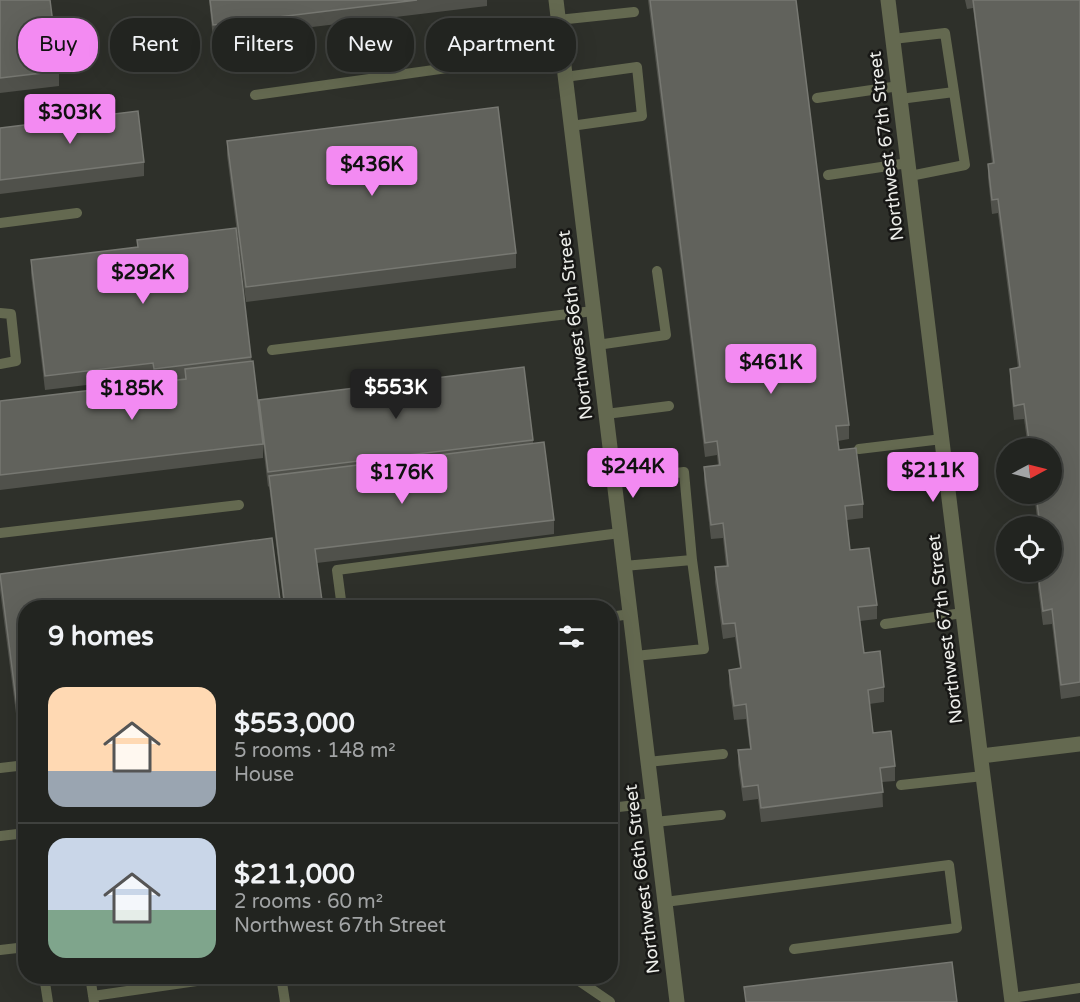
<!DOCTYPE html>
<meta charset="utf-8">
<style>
:root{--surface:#222420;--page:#2a2c29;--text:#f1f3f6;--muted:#a2a4a5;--line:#3f413e;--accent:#f38af2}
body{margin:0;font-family:"Varela Round",sans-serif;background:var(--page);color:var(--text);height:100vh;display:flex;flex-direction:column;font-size:22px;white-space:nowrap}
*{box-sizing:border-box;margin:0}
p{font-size:20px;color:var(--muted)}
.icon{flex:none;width:33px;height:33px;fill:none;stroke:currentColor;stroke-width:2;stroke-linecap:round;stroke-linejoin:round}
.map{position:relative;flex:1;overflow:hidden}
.panel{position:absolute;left:18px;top:600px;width:600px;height:384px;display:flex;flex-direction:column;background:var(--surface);border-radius:24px;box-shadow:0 6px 24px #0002,0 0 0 2px var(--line)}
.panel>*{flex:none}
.guide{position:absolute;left:18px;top:18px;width:600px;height:54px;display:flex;gap:12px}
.needle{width:39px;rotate:83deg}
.buttons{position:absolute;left:996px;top:438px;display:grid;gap:12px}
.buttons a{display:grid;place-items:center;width:66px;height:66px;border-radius:50%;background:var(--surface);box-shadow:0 6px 24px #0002,0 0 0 2px var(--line);font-size:30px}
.price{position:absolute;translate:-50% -51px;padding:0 14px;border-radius:6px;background:var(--accent);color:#111;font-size:20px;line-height:39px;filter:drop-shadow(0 2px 3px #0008)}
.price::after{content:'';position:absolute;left:50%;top:36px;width:18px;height:14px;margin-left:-9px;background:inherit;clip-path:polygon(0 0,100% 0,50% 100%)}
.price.on{background:#222;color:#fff}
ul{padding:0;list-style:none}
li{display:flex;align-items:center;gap:18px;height:150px;padding:0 30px}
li+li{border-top:2px solid var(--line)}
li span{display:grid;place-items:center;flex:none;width:168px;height:120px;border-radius:18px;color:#555}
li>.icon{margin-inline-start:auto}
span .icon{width:72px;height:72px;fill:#fffc;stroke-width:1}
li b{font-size:26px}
h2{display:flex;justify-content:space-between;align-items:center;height:72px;padding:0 30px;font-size:26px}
.chip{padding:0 21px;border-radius:24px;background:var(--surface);box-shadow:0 6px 24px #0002,0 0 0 2px var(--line);font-size:21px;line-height:54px}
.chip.on{background:var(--accent);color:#111}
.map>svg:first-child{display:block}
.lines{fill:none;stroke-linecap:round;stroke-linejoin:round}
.lane{stroke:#646950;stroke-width:10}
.street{stroke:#646950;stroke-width:15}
.wall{fill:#50514b}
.building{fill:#61625c;stroke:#777872;stroke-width:1.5}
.labels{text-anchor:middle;stroke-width:5;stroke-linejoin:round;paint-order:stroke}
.street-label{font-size:18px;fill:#edeeea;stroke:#171715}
</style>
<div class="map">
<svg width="1080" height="1002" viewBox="0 0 1080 1002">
<rect width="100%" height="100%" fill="#2e302a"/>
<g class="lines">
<path class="lane" d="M558,20L634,12
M893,39L945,33L954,92L900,99
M565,77L637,67L642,116L571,126
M255,95L562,52
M817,98L899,86
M828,175L908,163
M910,176L965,165L954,92
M0,223L77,213
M0,313L11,314L16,361L0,364
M597,345L666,335L657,271
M272,350L593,311
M606,414L669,406
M859,449L942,439
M614,480L684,472L692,560L624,566
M0,533L239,505
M342,608L337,570L620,533
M610,617L630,614
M885,624L963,613
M635,656L704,649L692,560
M648,762L723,754
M0,768L26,765
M901,785L983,776
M610,808L653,803
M655,822L721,815
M0,836L26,833
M665,902L949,865L957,928L794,949
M0,950L26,947
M44,976L48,1002
M90,976L94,1002
M281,976L285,1002
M572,976L610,1002
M93,996L231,976
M1012,998L1080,988"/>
<path class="street" d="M556,0L677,1002
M888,0L983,776L1012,1002
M981,756L1080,744"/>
</g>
<path class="wall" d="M0,0L59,71V86L0,93Z
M209,0H487V6L213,39Z
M648,0H796L849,425V439L838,441L839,450L863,504V518L847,520L850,550L877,605V619L860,621L864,653L884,687V702L869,704L873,733L895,766V781L882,782L883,807L761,822L758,799L743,801L738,765V750L750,749L746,719L734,720L729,684V670L740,668L735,637L723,639L715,582V567L726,566L723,538L711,539L704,481V467L718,465L717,455L705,457Z
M965,0H1080V696L1061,699L1052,624L1043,625L1038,588V574L1044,573V572H1052V526H1038L1034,494H1052V448H1028L1024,419L1014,420L1010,383V369L1018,368L998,213L992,214L988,178V164L992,163L973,8L967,9Z
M0,128L144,162V176L0,194Z
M227,141L516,253V268L246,302L227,155Z
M137,240L251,357L259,412V400L533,440V443L554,520V534L317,563L323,608H284L269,486L268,487L263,445V458L0,490V401L154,383L153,377L45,390L31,274V260L137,247Z
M0,574L26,608V752H21L0,590Z"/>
<path class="building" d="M0,0H50L59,71L0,78Z
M210,0H417L213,25Z
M650,0H796L849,425L836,426L839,450L856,448L863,504L845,506L850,550L869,548L877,605L858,607L864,653L880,651L884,687L868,690L873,733L891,731L895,766L880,768L883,792L761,808L758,785L743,787L738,750L751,749L746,704L734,706L729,670L741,668L735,623L723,624L715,567L728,566L723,523L711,525L704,467L720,465L717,441L705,443Z
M973,0H1080V682L1061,685L1052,609L1043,611L1038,574L1046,573V572H1052V526H1040L1036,494H1052V448H1030L1024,404L1014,406L1010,369L1020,367L998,199L992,200L988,164L994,163Z
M498,107L516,253L246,287L227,141Z
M138,111L144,162L0,180V128Z
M236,228L251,357L154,369L153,363L45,376L31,260L138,247L137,240Z
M253,361L263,444L0,475V401L186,379L185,369Z
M524,367L533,440L268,472L259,400Z
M544,442L554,520L315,549L323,608H285L269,476Z
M272,538L281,608H26V738H21L0,574Z
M952,962L957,1002H746L744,987Z"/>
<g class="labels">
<g class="street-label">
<text transform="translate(886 146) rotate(-97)" y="6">Northwest 67th Street</text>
<text transform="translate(575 325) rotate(-97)" y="6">Northwest 66th Street</text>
<text transform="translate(945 629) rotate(-97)" y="6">Northwest 67th Street</text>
<text transform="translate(642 879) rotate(-97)" y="6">Northwest 66th Street</text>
</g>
</g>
</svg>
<div class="buttons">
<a><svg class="needle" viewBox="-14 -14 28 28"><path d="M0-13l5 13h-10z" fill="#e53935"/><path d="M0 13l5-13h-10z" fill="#a2a4a5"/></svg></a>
<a><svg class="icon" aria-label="locate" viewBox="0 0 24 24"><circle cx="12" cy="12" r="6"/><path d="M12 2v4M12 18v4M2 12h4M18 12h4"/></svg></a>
</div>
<b class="price" style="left:70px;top:145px">$303K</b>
<b class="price" style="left:372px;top:197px">$436K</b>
<b class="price" style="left:143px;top:305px">$292K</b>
<b class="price" style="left:771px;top:395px">$461K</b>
<b class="price on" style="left:396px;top:420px">$553K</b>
<b class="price" style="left:132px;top:421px">$185K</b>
<b class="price" style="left:633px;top:499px">$244K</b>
<b class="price" style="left:933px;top:503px">$211K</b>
<b class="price" style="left:402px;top:505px">$176K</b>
<div class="guide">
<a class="chip on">Buy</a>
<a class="chip">Rent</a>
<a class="chip">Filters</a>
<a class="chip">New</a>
<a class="chip">Apartment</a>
</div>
<section class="panel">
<h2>9 homes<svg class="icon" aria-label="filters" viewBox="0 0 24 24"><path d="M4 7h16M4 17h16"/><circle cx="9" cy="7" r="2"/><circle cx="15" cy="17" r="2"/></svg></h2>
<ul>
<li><span style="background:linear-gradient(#ffd9b3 70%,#9aa5b1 0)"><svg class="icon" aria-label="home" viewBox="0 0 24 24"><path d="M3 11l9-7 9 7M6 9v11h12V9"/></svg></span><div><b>$553,000</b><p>5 rooms · 148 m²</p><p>House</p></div></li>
<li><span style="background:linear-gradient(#c9d6e8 60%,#7fa58c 0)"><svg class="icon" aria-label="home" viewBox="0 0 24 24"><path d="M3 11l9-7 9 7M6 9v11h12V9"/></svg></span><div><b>$211,000</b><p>2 rooms · 60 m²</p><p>Northwest 67th Street</p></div></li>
</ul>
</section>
</div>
